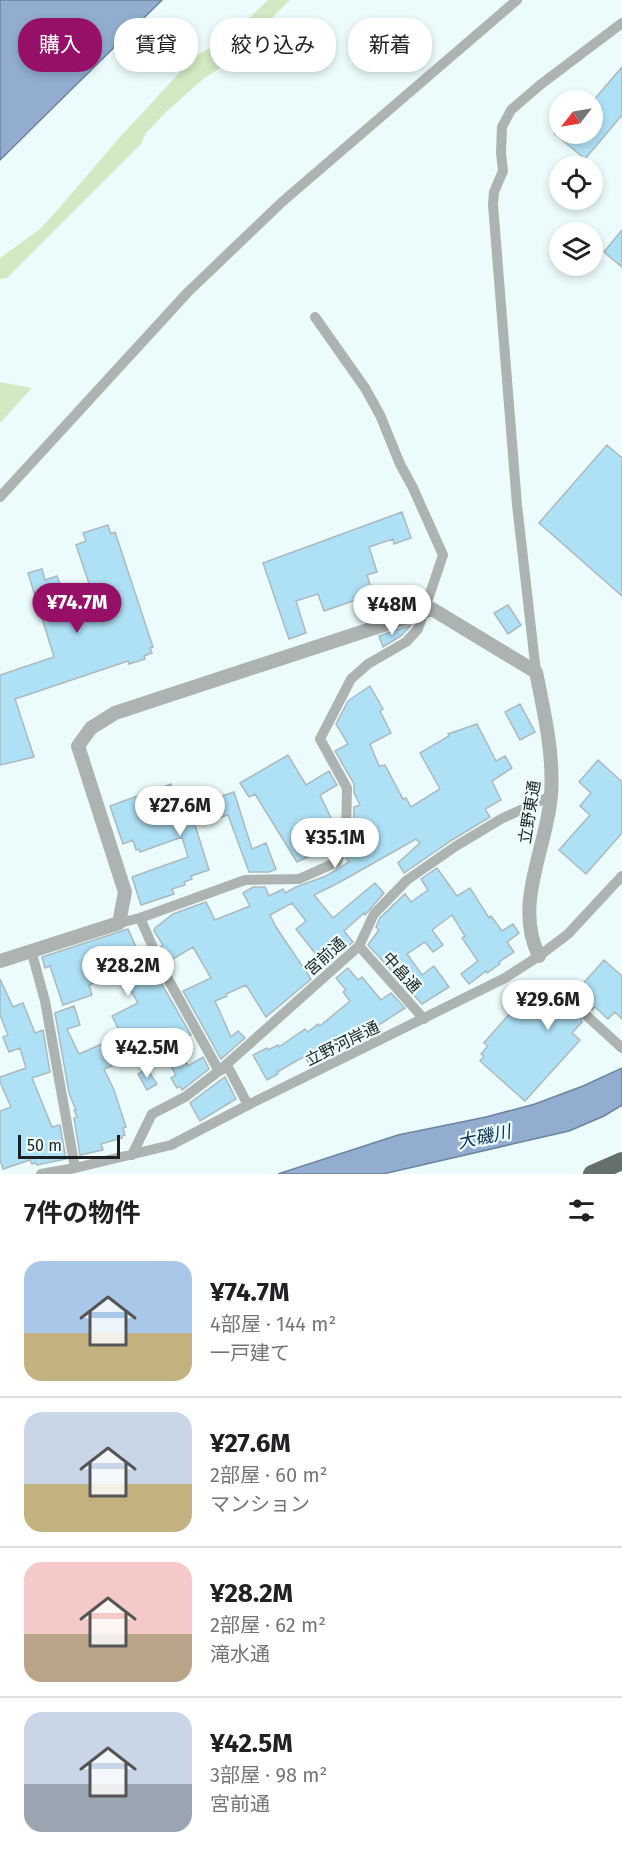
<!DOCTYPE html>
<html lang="ja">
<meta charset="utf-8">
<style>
:root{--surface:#fff;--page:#f6f6f6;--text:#202124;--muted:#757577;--line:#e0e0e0;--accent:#961067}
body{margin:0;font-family:"Fira Sans","Noto Sans JP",sans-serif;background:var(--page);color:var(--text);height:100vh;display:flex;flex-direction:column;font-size:22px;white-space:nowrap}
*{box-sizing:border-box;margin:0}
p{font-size:20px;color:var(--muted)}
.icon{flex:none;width:33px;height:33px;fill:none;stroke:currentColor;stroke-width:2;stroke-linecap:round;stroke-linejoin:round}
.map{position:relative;height:1174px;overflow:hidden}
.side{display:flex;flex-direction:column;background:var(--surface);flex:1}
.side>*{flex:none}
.banner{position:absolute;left:18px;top:18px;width:586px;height:54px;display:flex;gap:12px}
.needle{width:39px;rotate:239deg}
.buttons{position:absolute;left:549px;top:90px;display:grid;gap:12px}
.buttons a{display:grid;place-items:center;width:54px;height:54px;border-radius:50%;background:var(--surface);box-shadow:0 3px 9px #0003;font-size:30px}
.scale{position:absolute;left:18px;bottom:15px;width:102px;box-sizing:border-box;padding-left:6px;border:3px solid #1b2121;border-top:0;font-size:16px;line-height:21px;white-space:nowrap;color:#1b2121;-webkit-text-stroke:4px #ecfcfc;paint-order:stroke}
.price{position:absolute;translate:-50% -51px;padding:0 14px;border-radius:21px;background:#fff;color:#222;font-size:20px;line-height:39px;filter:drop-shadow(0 2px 3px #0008)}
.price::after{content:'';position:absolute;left:50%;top:36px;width:18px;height:14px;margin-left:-9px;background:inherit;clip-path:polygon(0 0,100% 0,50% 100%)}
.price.current{background:var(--accent);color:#fff}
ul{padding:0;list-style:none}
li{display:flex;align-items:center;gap:18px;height:150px;padding:0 24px}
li+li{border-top:2px solid var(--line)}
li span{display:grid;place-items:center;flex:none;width:168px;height:120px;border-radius:18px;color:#555}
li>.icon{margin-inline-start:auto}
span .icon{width:72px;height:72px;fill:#fffc;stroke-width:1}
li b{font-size:26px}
h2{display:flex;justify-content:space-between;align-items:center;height:72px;padding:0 24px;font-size:26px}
.pill{padding:0 21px;border-radius:24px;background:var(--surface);box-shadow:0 3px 9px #0003;font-size:21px;line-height:54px}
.pill.current{background:var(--accent);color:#fff}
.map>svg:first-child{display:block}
.green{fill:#d2e9c3}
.water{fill:#92add0;stroke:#6e839c;stroke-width:1.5}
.building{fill:#afe1f6;stroke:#abb9bf;stroke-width:1.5}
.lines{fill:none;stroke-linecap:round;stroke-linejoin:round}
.minor{stroke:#adb3b0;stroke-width:10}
.tertiary{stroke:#adb3b0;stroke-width:14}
.trunk{stroke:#65706a;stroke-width:18}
.labels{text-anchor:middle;stroke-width:4.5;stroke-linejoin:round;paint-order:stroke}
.street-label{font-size:16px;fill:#1b2121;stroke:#ecfcfc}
.water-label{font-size:18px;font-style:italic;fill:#092e5a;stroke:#ecfcfc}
</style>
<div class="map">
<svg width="622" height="1174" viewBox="0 0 622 1174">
<rect width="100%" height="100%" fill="#ecfcfc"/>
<path class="green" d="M268,0H290L223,66L202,80L166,112L146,133L141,144L7,278L0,279V258L40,229L61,206L121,136L194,57L229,37Z
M0,382L32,388L0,423Z"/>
<path class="water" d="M0,0H162L0,160Z
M622,1068V1105L604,1116L569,1131L383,1174H278L398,1135L486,1117L535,1104L583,1086Z"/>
<path class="building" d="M622,67V115L585,159L555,134H592V102Z
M622,230V267L604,252Z
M607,445L622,458V596L539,523Z
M402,512L411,538L394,544L393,539L369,547L377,572L367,575L373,594L324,611L318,594L296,601L306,633L289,639L263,563Z
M108,525L111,534L115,532L153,647L150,648L152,653L144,656L145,659L129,664L128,661L15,699L34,757L0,765V675L54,657L28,573L42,569L45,580L57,576L67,604L93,595L76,545L86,541L83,533Z
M508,605L521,625L508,634L494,613Z
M411,625L401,636L383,647L379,636Z
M370,686L383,709L380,711L391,733L370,744L379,766L385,765L403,799L406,798L411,807L440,789L420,753L449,736L448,734L477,724L496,761L505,756L512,768L492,781L501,800L485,809L490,817L452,840L404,873L398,863L420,843L416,839L340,882L314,895L333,918L375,883L384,893L365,915L364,913L344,931L353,942L335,957L332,954L322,962L296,929L306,921L292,903L270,915L276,927L311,979L266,1017L246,985L226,994L227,996L215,1001L231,1037L238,1031L245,1038L221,1059L183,991L211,978L193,947L168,962L161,946L163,945L154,931L155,928L173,914L206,902L215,920L250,906L243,893L253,887H265L269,896L283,889L285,893L296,887L326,876L349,862L346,857L353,833L354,807L360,805L354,793V784L335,751L348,744L336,724L348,701Z
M520,704L535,732L520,740L505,712Z
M288,755L306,785L329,771L337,785L320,795L333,822L339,819L336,840L335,837L310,849L313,855L297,862L255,794L249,797L240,783Z
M598,760L622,782V833L586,874L559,850L590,815L580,806L591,793L579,782Z
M171,784L180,810L234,792L252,849L266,843L276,869L269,872H249L228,815L195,825L209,870L191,876L192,879L184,882L185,885L172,889L174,894L141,905L132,877L188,857L182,837L140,852L139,849L136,850L133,840L123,844L110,806Z
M437,868L457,896L470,888L489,918L491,916L502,931L513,924L519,933L507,942L514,952L499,962L500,964L487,973L486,971L469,984L461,974L478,961L462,938L465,936L452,915L432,930L443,945L433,952L425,942L407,954L422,975L434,966L449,987L422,1004L368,945L379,930L376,927L380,918L405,894L411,902L428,890L421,879Z
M128,929L140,956L147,953L156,974L191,1035L175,1044L188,1066L203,1057L209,1069L182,1090L180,1086L177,1088L171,1078L176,1075L163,1053L149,1061L136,1037L126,1043L120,1032L112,1016L138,1003L121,973L89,985L92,995L63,1005L50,966L45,968L42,957Z
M604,960L622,976V1019L615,1012L608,1019L595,1007L592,1010L588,1009L582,1011L580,1015L582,1022L572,1033L580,1040L525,1101L480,1061L484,1056L481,1054L488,1046L484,1043L519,1003L527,1009L535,1000L537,1002L555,983L571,997Z
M348,968L358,980L362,977L381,1000L391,993L405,1008L360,1037L358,1035L349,1043L319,1058L318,1055L308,1062L305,1056L277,1072L278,1074L267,1080L253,1055L267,1048L268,1050L278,1045L279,1047L305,1029L308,1032L318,1024L320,1026L350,1001L343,992L346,990L336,978Z
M0,979L13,1007L23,1003L35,1033L43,1030L50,1072L32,1078L52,1127L60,1125L66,1159L37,1165L36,1163L32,1164L30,1160L3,1169L0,1160V1111L11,1107L0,1082V1077L26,1068L20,1048L9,1052L3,1037L8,1035L0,1015Z
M74,1006L80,1025L67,1029L79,1054L102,1044L112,1066L104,1069L114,1090L126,1127L123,1128L125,1135L122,1136V1138L101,1144L103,1150L80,1155L74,1118L77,1117L74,1110H76L69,1093L55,1013Z
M147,1069L157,1084L147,1090L138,1074Z
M225,1077L236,1099L200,1121L190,1103Z"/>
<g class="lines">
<path class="minor" d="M0,497L188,292L282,202L517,0
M536,672L517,505L493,205L494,192L503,171L501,153L502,127L511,110L540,85L622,23
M140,918L163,970L219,1071L228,1067L248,1105
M119,923L140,918L245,880L299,879L337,862L346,833L347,788L320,739L351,679L368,664L406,642L418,629L443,555L413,488L400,464L380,415L365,388L315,317
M359,946L424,1019
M31,950L45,1001L75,1168
M587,1016L622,1048
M132,1155L152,1114L185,1097L219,1071L359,946L374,914L407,880L456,846L501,819L551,796
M41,1174L75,1168L171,1145L248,1105L505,978L539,956L568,934L622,876"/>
<path class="tertiary" d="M0,961L119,923L125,892L78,746L91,728L115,713L432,609L536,672C544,712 554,754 551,795C547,848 513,904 539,956"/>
<path class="trunk" d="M592,1174L622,1161"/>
</g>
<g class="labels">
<g class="street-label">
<text transform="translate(529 812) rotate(-81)" y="6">立野東通</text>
<text transform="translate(325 956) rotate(-42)" y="6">宮前通</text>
<text transform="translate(402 972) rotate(48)" y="6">中畠通</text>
<text transform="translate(342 1043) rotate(-26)" y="6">立野河岸通</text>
</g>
<g class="water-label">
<text transform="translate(484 1137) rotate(-12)" y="6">大磯川</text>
</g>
</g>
</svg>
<div class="buttons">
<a><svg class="needle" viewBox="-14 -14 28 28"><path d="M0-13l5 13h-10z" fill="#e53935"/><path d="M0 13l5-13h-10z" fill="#757577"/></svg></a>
<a><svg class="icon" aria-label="locate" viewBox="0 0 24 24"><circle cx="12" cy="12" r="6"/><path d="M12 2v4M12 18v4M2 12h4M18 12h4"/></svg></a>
<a><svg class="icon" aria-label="layers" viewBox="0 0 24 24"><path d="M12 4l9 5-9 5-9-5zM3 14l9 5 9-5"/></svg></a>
</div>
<div class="scale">50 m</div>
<b class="price current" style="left:77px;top:634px">¥74.7M</b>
<b class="price" style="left:392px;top:636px">¥48M</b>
<b class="price" style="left:180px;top:837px">¥27.6M</b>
<b class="price" style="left:335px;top:869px">¥35.1M</b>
<b class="price" style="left:128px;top:997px">¥28.2M</b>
<b class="price" style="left:548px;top:1031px">¥29.6M</b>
<b class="price" style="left:147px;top:1079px">¥42.5M</b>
<div class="banner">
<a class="pill current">購入</a>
<a class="pill">賃貸</a>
<a class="pill">絞り込み</a>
<a class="pill">新着</a>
</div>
</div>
<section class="side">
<h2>7件の物件<svg class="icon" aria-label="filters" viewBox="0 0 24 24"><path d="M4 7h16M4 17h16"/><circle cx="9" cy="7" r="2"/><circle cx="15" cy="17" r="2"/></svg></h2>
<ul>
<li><span style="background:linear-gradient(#a9c7e8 60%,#c2b280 0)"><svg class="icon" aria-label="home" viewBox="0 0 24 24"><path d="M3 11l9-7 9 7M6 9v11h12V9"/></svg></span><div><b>¥74.7M</b><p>4部屋 · 144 m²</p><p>一戸建て</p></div></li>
<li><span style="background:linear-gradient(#c9d6e8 60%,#c2b280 0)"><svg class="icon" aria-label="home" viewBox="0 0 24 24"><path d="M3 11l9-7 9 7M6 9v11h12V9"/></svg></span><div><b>¥27.6M</b><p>2部屋 · 60 m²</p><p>マンション</p></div></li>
<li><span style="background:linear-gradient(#f6c9c9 60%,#b9a48a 0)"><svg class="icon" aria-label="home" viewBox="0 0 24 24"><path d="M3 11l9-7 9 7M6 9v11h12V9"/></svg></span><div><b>¥28.2M</b><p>2部屋 · 62 m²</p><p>滝水通</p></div></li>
<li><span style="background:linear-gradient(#c9d6e8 60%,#9aa5b1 0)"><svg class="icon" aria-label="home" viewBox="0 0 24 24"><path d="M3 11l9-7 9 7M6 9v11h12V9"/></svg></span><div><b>¥42.5M</b><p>3部屋 · 98 m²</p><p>宮前通</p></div></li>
</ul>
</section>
